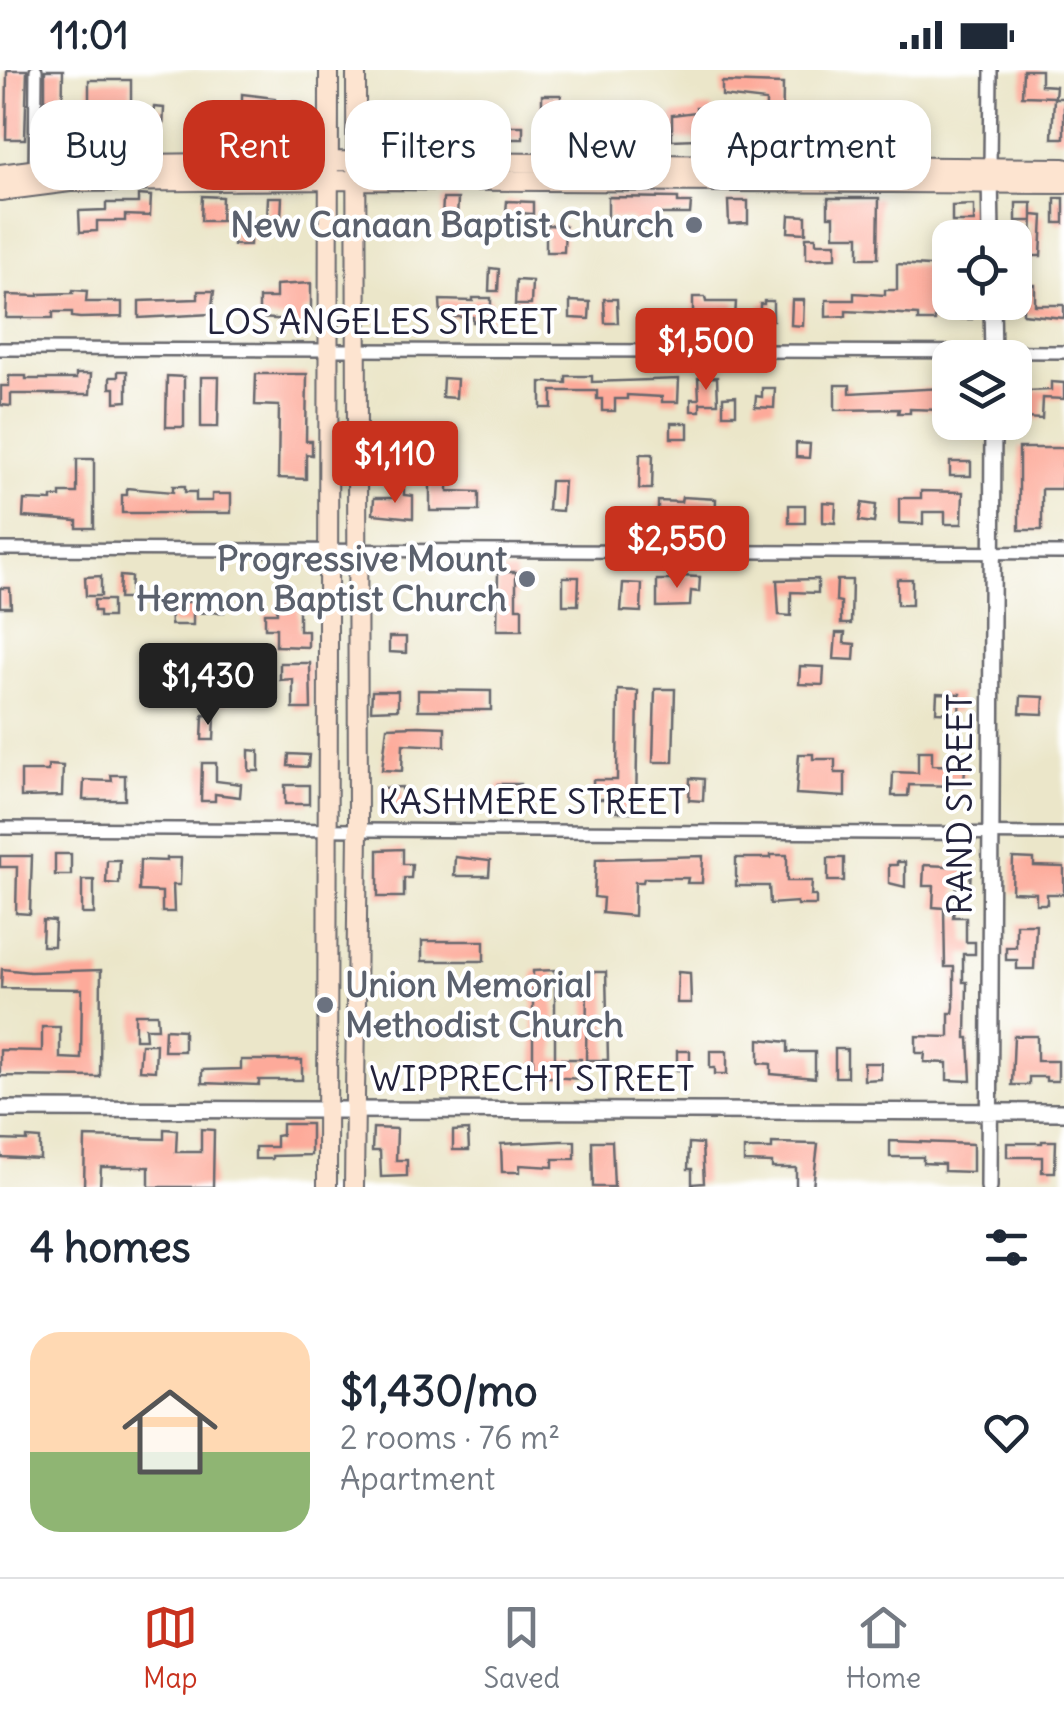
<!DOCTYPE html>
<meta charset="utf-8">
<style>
:root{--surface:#fff;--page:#f6f6f7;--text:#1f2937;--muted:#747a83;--line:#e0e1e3;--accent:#c8321e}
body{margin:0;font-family:Delius,sans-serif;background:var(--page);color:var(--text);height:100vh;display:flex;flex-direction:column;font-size:38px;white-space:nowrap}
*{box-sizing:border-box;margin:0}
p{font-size:32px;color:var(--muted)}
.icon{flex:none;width:55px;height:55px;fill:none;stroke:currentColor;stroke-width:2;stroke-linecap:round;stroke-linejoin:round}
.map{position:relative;height:1117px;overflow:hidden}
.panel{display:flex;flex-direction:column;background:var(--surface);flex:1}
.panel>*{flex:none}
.top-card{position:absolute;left:30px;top:30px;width:1005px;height:90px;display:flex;gap:20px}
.tools{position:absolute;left:932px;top:150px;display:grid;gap:20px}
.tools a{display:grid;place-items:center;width:100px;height:100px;border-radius:20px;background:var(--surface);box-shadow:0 5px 15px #0003;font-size:50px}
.price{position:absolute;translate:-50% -85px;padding:0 22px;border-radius:10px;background:var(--accent);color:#fff;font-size:32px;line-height:65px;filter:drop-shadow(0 2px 5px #0008)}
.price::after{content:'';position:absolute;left:50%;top:60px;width:30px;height:22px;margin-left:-15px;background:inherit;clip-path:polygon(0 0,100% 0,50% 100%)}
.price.on{background:#222;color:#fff}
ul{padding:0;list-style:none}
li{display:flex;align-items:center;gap:30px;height:250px;padding:0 30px}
li span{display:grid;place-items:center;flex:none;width:280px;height:200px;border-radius:30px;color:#555}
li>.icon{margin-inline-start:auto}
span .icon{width:120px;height:120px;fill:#fffc;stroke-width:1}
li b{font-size:42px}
h2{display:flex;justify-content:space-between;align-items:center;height:120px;padding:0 30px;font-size:42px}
.chip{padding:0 35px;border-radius:30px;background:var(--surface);box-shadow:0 5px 15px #0003;font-size:35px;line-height:90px}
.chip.on{background:var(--accent);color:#fff}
.status{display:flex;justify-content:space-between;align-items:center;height:70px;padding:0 50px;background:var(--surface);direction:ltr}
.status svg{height:28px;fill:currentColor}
.menu{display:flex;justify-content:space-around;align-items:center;height:140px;border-top:2px solid var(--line);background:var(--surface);font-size:28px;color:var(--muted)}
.menu a{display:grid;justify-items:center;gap:5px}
.menu .on{color:var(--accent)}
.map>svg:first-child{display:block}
.building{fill:#fdaa9a}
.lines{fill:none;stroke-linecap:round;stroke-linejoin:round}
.minor-casing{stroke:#68676d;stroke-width:16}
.tertiary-casing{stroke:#68676d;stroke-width:20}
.secondary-casing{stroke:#68676d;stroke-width:22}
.minor{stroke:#fff;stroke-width:11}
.tertiary{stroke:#fff;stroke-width:15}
.secondary{stroke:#fde4d0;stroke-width:18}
.worship-dot{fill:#6b7280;stroke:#fff;stroke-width:4}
.labels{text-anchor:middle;stroke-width:8;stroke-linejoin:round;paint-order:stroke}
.worship-label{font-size:35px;font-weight:bold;fill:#5b616d;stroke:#fff;text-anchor:end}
.street-label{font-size:35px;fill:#22223b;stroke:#fff}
</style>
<div class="status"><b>11:01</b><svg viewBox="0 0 49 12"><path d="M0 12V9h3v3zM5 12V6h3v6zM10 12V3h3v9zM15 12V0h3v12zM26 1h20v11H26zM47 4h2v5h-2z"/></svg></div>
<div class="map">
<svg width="1064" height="1117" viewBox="0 0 1064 1117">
<rect width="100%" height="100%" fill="#fff"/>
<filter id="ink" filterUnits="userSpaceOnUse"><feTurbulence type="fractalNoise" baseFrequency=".01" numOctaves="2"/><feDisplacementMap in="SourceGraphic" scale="20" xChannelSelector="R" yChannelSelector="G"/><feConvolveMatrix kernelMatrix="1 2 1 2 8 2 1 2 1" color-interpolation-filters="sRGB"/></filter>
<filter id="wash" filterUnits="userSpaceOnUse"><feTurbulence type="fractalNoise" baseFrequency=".0048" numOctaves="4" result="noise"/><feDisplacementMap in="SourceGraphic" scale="40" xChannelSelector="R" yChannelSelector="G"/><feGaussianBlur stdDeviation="2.25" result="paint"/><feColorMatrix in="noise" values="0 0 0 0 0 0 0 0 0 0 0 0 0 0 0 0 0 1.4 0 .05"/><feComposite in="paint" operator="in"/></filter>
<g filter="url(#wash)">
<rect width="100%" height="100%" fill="#ebe6c9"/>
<g id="blocks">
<path class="building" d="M7,0H27L25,69H6Z
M45,0H63L62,69L45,68Z
M1023,0H1041V15L1056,16L1055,27L1022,26Z
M89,10H131V35H105V44H94L93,35H89Z
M722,12L783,14L782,79H765L766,31L722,26Z
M242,24L275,28V31L298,32L297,60H264V52L248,51L247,69H229L230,41H242Z
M542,25H561V55H548V48H542Z
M1054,28H1064V68H1052Z
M154,37L164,38L163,62L155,61V71L140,70L142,47H153Z
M696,38H713V74H696V69L672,70V45L696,42Z
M413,40L435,41L434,71L412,70Z
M579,44L596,45L593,70H578Z
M823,47L910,49L909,72H894V58H872V70L823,71Z
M615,48L629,49L628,71H615Z
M479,50H496V56H523V69H479Z
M138,125L151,126L150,146L125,145V151H97V161L80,162L79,141L106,140V133H138Z
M202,126L222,127L221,151H201Z
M268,127H282L281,150L267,149Z
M608,127L678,128V133H691L690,144H660L659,154L632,153V149H608Z
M828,128H879L878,188H859V166H834V146H828Z
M1055,128H1064V153H1055Z
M443,129H458L457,148H442Z
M507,131L533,132V144L506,142Z
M728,131H748V153L729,154Z
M1016,133H1032V151H1016Z
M974,135V152H952V136Z
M234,145H251L250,175H233Z
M789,145L806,146V163L788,162Z
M1033,145L1043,146L1041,186H1025V211H1015V168H1032Z
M546,155L565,156L564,182H546Z
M806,167H816V173H836V188L806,189Z
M897,194L944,197L943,214H950V227H935V251H918V245L885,243L846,241V246L826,247V230H854V223L885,225V220H897Z
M490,198L499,199L498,221H489Z
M516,210L532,211L531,235H515Z
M311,213V240H304V261H292V250L259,248V228H276V215Z
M1023,215H1035V235H1064V248L1023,244Z
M73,220L87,221L86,232H122V247L80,248L72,247V242H53V248H6L7,225L39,226V224L73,223Z
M198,221H214L211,244L139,248V231L198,229Z
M693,227H705L706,232H736L735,248L693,249Z
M473,228H491V252H473V247H441L440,230L473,231Z
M604,229H617L618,253H605Z
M792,230H804L803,256L791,255Z
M570,231L590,232L589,249L570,248Z
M764,231H773V250H760V234H764Z
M956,232H973L972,249H955Z
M118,301H127V331L115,332V318H110V307H118Z
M76,304H91L90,324H11V336L1,335V316H9V306H26V309H76Z
M256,304H307L306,371H312V385L306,384V409L278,408L279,336L255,335Z
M167,306L184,307V357H166Z
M566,306H592V312L679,309L678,332H662V327L627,325V329H615V341H602V329H597V321H552V338H541V312L566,313Z
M201,307H219L218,357H201Z
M717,307L718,333H700V341H691V329H699L698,308Z
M443,308L457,309L456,328L442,327Z
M1051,312L1064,313V329L1043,328L1042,349L1025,348L1026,321L1051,320Z
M835,315H850V323L943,318L942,340L910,339V343H898L899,339L835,340Z
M762,318H775L774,338L755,337L756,326L762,327Z
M736,326V344H723V327Z
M671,353H688V368H671Z
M796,373L810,374L809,388L796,387Z
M1019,378H1064L1061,419H1042V460H1019Z
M640,384H653L652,419H639Z
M392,385L411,386V402L392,401Z
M77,389H94V458H77V451L23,447L24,430L52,431V427H60V423H77Z
M950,392H971V406H950Z
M430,410H448V421L479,422V441H430Z
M550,411H564L562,441L548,440Z
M173,416H185V422H196V431H212V424H231V443H122V425H127V418L173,422Z
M396,419H404V425L413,426V448L373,444L374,428H395Z
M921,421L963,422L962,454H945V442H923V454L899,453V428H921Z
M682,427L716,429L715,453L697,452V444L680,443V450L658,449V431L681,432Z
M823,432L836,433L835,453L823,452Z
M862,433L876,435L874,453L859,451Z
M789,435H805V453H789Z
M498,502H516V538H522V560H497Z
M101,506V526H86L85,507Z
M120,506L131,507L130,529H119Z
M679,506L700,507L699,522L691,521L690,536L657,537V510H679Z
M563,507H579L578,535H563Z
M818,509V523L791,522V546L779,545L777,510Z
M897,509H912V535H897Z
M837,510H852L851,554H841V532L836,531Z
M623,513L642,514L641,542L621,541Z
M0,518H10L11,537H0Z
M205,528H224V542L193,543V555H171L170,532H205Z
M94,530H112V547H99V541H94Z
M277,530H299V561H308V577L276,576V558H265V543H277Z
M836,563H845L844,573L855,574L854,590L834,589Z
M389,567H406V583L389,582Z
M280,593H310L311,639H293V609L280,610Z
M800,596L824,597L823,615L799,614Z
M208,618L227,619V633L207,632Z
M655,619H675L673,692H653Z
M418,620L491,621V640H418Z
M618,620L638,621L636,742H616V729H593V710H617Z
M372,621H398V639L371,640Z
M937,623L960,624L959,643L936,642Z
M1021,626L1044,627L1043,644L1020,643Z
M203,645L215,646L214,670H202Z
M418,656L445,657V676L403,674L402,701L382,700L387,657Z
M249,680L259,681V701H249Z
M918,681H932V695L965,696L964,716L909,715L908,726H892L893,702L918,703Z
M289,684L309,685L308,697L288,696Z
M799,684H813V689H835V703H845V727L796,724Z
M202,693H216V711L241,714L240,727L215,724V731H201Z
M48,695L63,696L62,726L21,727V701H48Z
M111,705H125V730H83L84,710L112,711Z
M690,708L704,709L703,731L689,730Z
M498,714H520V730L498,731Z
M285,715H309V734H285Z
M402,717L403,734L396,735L397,740L381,741V718Z
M403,779V794H412L411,808H404V827H378V780Z
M55,784H71V805H55Z
M771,785H787V811H812L811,826H816V835H797V832L770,834L769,816H736V788H771Z
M0,786H32L30,844L16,843L17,797H0Z
M703,786L702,813H687L688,808H644L643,812H635L634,846L602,843L603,828L594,827L596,789Z
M455,787L490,791L489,806H454Z
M167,788H181L180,815H173L174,842H162V822L139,821L140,790L167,791Z
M828,788H844V811H828Z
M1013,788L1034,789V796L1064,797V824H1047V834H1036V823L1012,822Z
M107,790H120L119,814L106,813Z
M897,792H905V817L889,813V795H897Z
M924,795L971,797L970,816L957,815L953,847H966V872H975V884H963V912H967L966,968H969L971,1011L947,1010V993L924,992L925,983H916V966L949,967V943H953L954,937V897H945L944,838L933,837L934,816H923Z
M82,810H94V844H82Z
M43,850L55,851L54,876H42Z
M1016,854H1036L1034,899H1017V890H1006V877H1016Z
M422,871H484V891H422Z
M2,899L30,902L101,900L100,1007L0,1006V980L42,981V957H60V988L81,989L82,919L1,918Z
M555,900V989H581V1009L533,1006V901Z
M592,902H606L608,990H586L587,913H592Z
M678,902L690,903L691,933H677Z
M135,944H157L158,958H145L146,969H135Z
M165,959L184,960V981H164Z
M1014,966H1037V991H1058V1011H1046V1007H1029V1015H1012Z
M759,969L788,972V982H815V1008L771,1004V994L759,993Z
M141,974H156L155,1001L139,1000Z
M835,979H847V1007H835Z
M677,981H690V1000H677Z
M710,981H727V1004H715V998H710Z
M241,990H302V1010H259V1015L202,1013V1000L241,999Z
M864,993H881V1009L864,1010Z
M282,1054H311V1085L272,1086V1089H255V1077H276V1066L282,1065Z
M373,1058L397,1059L396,1090H407V1106L381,1107L380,1081H372Z
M164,1059L177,1060L176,1082H201V1059L214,1060L213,1117H149V1097H101L100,1117H84L85,1067L164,1069Z
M468,1060L469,1080H453V1061Z
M27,1068L40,1069V1089L1,1087L0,1070L27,1071Z
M560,1071H575V1089H553V1097L520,1095V1102H502L501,1074Z
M592,1071H612L614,1117H593Z
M890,1071L973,1074V1102L944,1101V1094L923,1093V1087H890Z
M1042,1071H1056L1055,1102H1042V1087H1007V1073H1042Z
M689,1073L702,1074L704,1113L692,1114V1099H688Z
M772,1073L818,1074L813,1117H796V1098H772V1093L744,1092V1079H772Z"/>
</g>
</g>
<g filter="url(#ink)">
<use href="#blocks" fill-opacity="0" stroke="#68676d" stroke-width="2.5"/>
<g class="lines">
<defs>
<path id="minor" d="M990,98L991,0
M35,106L36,0
M0,279L1064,282
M0,479L1064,483
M0,758L1064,764"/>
<path id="tertiary" d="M990,102L991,168
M992,232L993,288
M0,1039L1064,1042
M989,1117L993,352"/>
<path id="secondary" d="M0,104L69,95L354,91L1064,98
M0,121L70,112L354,110L1064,114
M327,1117L329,0
M354,1117L358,758L356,0"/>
</defs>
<use href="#minor" class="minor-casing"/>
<use href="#tertiary" class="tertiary-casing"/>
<use href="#secondary" class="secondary-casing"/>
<use href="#minor" class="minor"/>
<use href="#tertiary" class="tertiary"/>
<use href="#secondary" class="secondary"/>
</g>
</g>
<g class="worship-dot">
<circle cx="694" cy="155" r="10"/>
<circle cx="527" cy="509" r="10"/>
<circle cx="325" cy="935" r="10"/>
</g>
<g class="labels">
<g class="worship-label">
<text x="674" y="167">New Canaan Baptist Church</text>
<text x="507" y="501">Progressive Mount<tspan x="507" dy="40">Hermon Baptist Church</tspan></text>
<text x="345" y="927" text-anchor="start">Union Memorial<tspan x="345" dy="40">Methodist Church</tspan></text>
</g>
<g class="street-label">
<text x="382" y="264">LOS ANGELES STREET</text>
<text x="532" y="744">KASHMERE STREET</text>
<text transform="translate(960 734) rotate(-90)" y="12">RAND STREET</text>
<text x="532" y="1021">WIPPRECHT STREET</text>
</g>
</g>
</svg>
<div class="tools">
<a><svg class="icon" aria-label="locate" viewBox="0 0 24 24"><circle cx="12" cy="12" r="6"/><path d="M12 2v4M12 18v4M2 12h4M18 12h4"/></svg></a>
<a><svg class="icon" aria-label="layers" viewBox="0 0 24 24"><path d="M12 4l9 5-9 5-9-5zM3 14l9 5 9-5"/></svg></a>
</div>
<b class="price" style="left:706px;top:323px">$1,500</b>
<b class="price" style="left:395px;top:436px">$1,110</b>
<b class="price" style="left:677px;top:521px">$2,550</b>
<b class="price on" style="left:208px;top:658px">$1,430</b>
<div class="top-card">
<a class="chip">Buy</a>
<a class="chip on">Rent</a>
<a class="chip">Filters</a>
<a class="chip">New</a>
<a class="chip">Apartment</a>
</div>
</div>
<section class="panel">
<h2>4 homes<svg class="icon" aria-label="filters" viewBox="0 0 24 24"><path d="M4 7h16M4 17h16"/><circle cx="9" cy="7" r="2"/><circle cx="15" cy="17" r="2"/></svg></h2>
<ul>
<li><span style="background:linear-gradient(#ffd9b3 60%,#8fb573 0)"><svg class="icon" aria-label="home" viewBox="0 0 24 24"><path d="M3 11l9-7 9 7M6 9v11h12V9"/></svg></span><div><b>$1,430/mo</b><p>2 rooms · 76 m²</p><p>Apartment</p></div><svg class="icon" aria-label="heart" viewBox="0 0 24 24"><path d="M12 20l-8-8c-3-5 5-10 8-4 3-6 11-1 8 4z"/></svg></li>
</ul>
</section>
<nav class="menu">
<a class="on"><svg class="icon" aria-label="map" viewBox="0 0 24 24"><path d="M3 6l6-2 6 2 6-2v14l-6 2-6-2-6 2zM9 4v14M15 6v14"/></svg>Map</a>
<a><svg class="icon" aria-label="saved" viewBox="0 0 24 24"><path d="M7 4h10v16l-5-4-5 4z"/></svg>Saved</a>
<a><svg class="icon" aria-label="home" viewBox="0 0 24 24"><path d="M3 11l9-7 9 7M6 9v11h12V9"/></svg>Home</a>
</nav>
